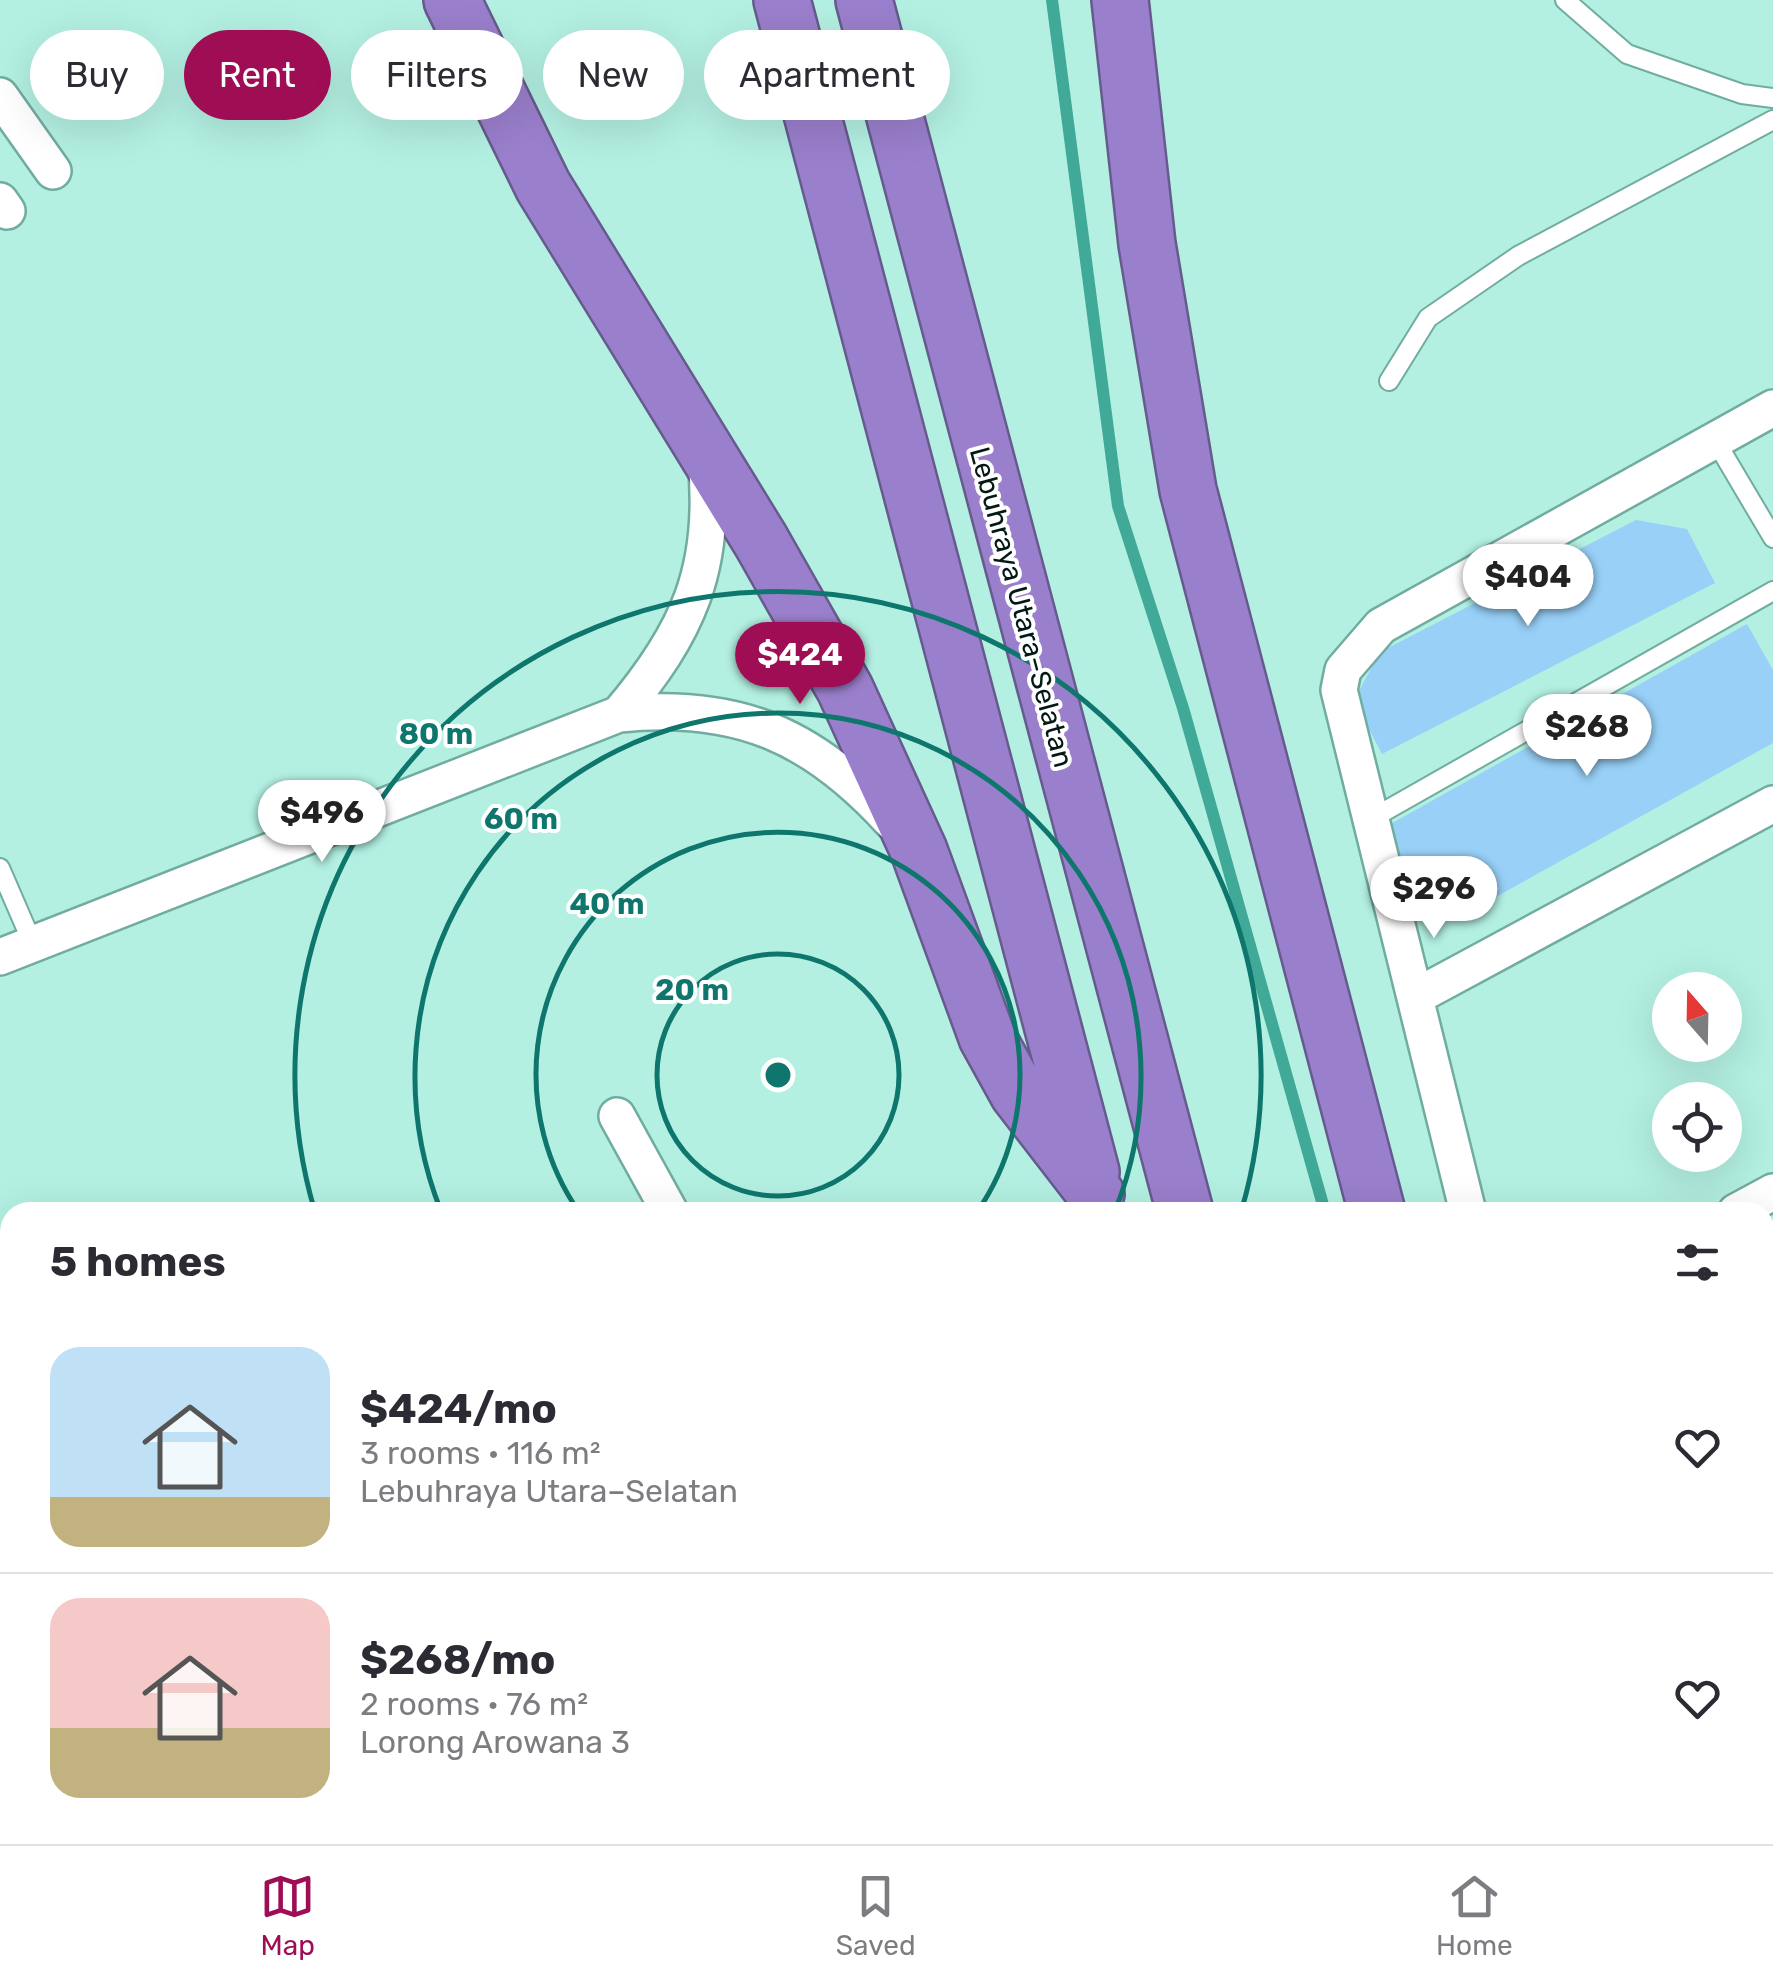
<!DOCTYPE html>
<meta charset="utf-8">
<style>
:root{--surface:#fff;--page:#f7f7f7;--text:#2b2b33;--muted:#7c7c81;--line:#e1e1e2;--accent:#9f0d55}
body{margin:0;font-family:Rubik,sans-serif;background:var(--page);color:var(--text);height:100vh;display:flex;flex-direction:column;font-size:38px;white-space:nowrap}
*{box-sizing:border-box;margin:0}
p{font-size:32px;color:var(--muted)}
.icon{flex:none;width:55px;height:55px;fill:none;stroke:currentColor;stroke-width:2;stroke-linecap:round;stroke-linejoin:round}
.map{position:relative;flex:1;overflow:hidden}
.panel{position:absolute;left:0px;top:1202px;width:1775px;height:642px;display:flex;flex-direction:column;background:var(--surface);border-radius:30px 30px 0 0;box-shadow:0 10px 40px #0002}
.panel>*{flex:none}
.banner{position:absolute;left:30px;top:30px;width:1000px;height:90px;display:flex;gap:20px}
.needle{width:65px;rotate:340deg}
.buttons{position:absolute;left:1652px;top:972px;display:grid;gap:20px}
.buttons a{display:grid;place-items:center;width:90px;height:90px;border-radius:50%;background:var(--surface);box-shadow:0 10px 40px #0002;font-size:50px}
.price{position:absolute;translate:-50% -85px;padding:0 22px;border-radius:35px;background:#fff;color:#222;font-size:32px;line-height:65px;filter:drop-shadow(0 2px 5px #0008)}
.price::after{content:'';position:absolute;left:50%;top:60px;width:30px;height:22px;margin-left:-15px;background:inherit;clip-path:polygon(0 0,100% 0,50% 100%)}
.price.active{background:var(--accent);color:#fff}
ul{padding:0;list-style:none}
li{display:flex;align-items:center;gap:30px;height:250px;padding:0 50px}
li+li{border-top:2px solid var(--line)}
li span{display:grid;place-items:center;flex:none;width:280px;height:200px;border-radius:30px;color:#555}
li>.icon{margin-inline-start:auto}
span .icon{width:120px;height:120px;fill:#fffc;stroke-width:1}
li b{font-size:42px}
h2{display:flex;justify-content:space-between;align-items:center;height:120px;padding:0 50px;font-size:42px}
.tag{padding:0 35px;border-radius:45px;background:var(--surface);box-shadow:0 10px 40px #0002;font-size:35px;line-height:90px}
.tag.active{background:var(--accent);color:#fff}
.tabs{display:flex;justify-content:space-around;align-items:center;height:140px;border-top:2px solid var(--line);background:var(--surface);font-size:28px;color:var(--muted)}
.tabs a{display:grid;justify-items:center;gap:5px}
.tabs .active{color:var(--accent)}
.map>svg:first-child{display:block}
.lines{fill:none;stroke-linecap:round;stroke-linejoin:round}
.stream{stroke:#41a997;stroke-width:12}
.building{fill:#98d0f7}
.lane-casing{stroke:#71aca0;stroke-width:22}
.street-casing{stroke:#71aca0;stroke-width:40}
.highway-casing{stroke:#655b8c;stroke-width:60}
.lane{stroke:#fff;stroke-width:18}
.street{stroke:#fff;stroke-width:35}
.highway{stroke:#9a7fcc;stroke-width:55}
.ring{fill:none;stroke:#0f766e;stroke-width:5}
.labels{text-anchor:middle;stroke-width:8;stroke-linejoin:round;paint-order:stroke}
.street-label{font-size:28px;fill:#021915;stroke:#fff}
.centre{fill:#0f766e;stroke:#fff;stroke-width:5}
.ring-label{font-size:30px;text-anchor:middle;font-weight:bold;fill:#0f766e;stroke:#fff;stroke-width:8;stroke-linejoin:round;paint-order:stroke}
</style>
<div class="map">
<svg width="1773" height="1844" viewBox="0 0 1773 1844">
<rect width="100%" height="100%" fill="#b3f0e2"/>
<g class="lines">
<path class="stream" d="M1052,0L1118,506L1183,708L1325,1212
M1496,1835L1498,1844"/>
</g>
<path class="building" d="M1636,520L1687,529L1715,583L1382,754L1354,700L1380,652Z
M1747,624L1773,670V743L1458,918L1401,901L1387,826Z
M1765,1575L1773,1598V1701L1765,1704Z"/>
<g class="lines">
<defs>
<path id="lane" d="M1565,0L1627,54L1742,94L1773,98
M1389,381L1428,318L1518,256L1773,120
M1715,440L1773,538
M1371,819L1773,591
M0,868L32,942
M1765,1346L1773,1367
M1765,1440L1773,1437
M1765,1748L1773,1746"/>
<path id="street" d="M0,96L53,171
M0,201L7,211
M619,714C688,633 717,568 706,460
M0,957L619,714C737,702 813,735 892,822
M1415,997L1773,804
M617,1116L670,1212
M1468,1212L1339,690L1343,670L1381,626L1773,408
M1736,1212L1773,1192
M1765,1495H1773
M888,1835L890,1844"/>
<path id="highway" d="M452,0L543,186L761,541L845,689L919,851L987,1037L1018,1093L1096,1194
M782,0L1091,1172
M864,0L1185,1212
M1120,0L1147,244L1188,490L1377,1212
M1268,1835L1270,1844
M1372,1835L1376,1844
M1546,1835L1549,1844"/>
</defs>
<use href="#lane" class="lane-casing"/>
<use href="#street" class="street-casing"/>
<use href="#highway" class="highway-casing"/>
<use href="#lane" class="lane"/>
<use href="#street" class="street"/>
<use href="#highway" class="highway"/>
</g>
<g class="ring">
<circle cx="778" cy="1075" r="121"/>
<path d="M579 1212A242 242 0 1 1 977 1212"/>
<path d="M441 1211A363 363 0 1 1 1115 1211"/>
<path d="M315 1212A483 483 0 1 1 1241 1212"/>
</g>
<g class="labels">
<g class="street-label">
<text transform="translate(1022 607) rotate(75)" y="10">Lebuhraya Utara–Selatan</text>
</g>
</g>
<circle cx="778" cy="1075" r="15" class="centre"/>
<g class="ring-label">
<text x="436" y="744">80 m</text>
<text x="521" y="829">60 m</text>
<text x="607" y="914">40 m</text>
<text x="692" y="1000">20 m</text>
</g>
</svg>
<div class="buttons">
<a><svg class="needle" viewBox="-14 -14 28 28"><path d="M0-13l5 13h-10z" fill="#e53935"/><path d="M0 13l5-13h-10z" fill="#7c7c81"/></svg></a>
<a><svg class="icon" aria-label="locate" viewBox="0 0 24 24"><circle cx="12" cy="12" r="6"/><path d="M12 2v4M12 18v4M2 12h4M18 12h4"/></svg></a>
</div>
<b class="price" style="left:1528px;top:629px">$404</b>
<b class="price active" style="left:800px;top:707px">$424</b>
<b class="price" style="left:1587px;top:779px">$268</b>
<b class="price" style="left:322px;top:865px">$496</b>
<b class="price" style="left:1434px;top:941px">$296</b>
<div class="banner">
<a class="tag">Buy</a>
<a class="tag active">Rent</a>
<a class="tag">Filters</a>
<a class="tag">New</a>
<a class="tag">Apartment</a>
</div>
<section class="panel">
<h2>5 homes<svg class="icon" aria-label="filters" viewBox="0 0 24 24"><path d="M4 7h16M4 17h16"/><circle cx="9" cy="7" r="2"/><circle cx="15" cy="17" r="2"/></svg></h2>
<ul>
<li><span style="background:linear-gradient(#bfe0f5 75%,#c2b280 0)"><svg class="icon" aria-label="home" viewBox="0 0 24 24"><path d="M3 11l9-7 9 7M6 9v11h12V9"/></svg></span><div><b>$424/mo</b><p>3 rooms · 116 m²</p><p>Lebuhraya Utara–Selatan</p></div><svg class="icon" aria-label="heart" viewBox="0 0 24 24"><path d="M12 20l-8-8c-3-5 5-10 8-4 3-6 11-1 8 4z"/></svg></li>
<li><span style="background:linear-gradient(#f6c9c9 65%,#c2b280 0)"><svg class="icon" aria-label="home" viewBox="0 0 24 24"><path d="M3 11l9-7 9 7M6 9v11h12V9"/></svg></span><div><b>$268/mo</b><p>2 rooms · 76 m²</p><p>Lorong Arowana 3</p></div><svg class="icon" aria-label="heart" viewBox="0 0 24 24"><path d="M12 20l-8-8c-3-5 5-10 8-4 3-6 11-1 8 4z"/></svg></li>
</ul>
</section>
</div>
<nav class="tabs">
<a class="active"><svg class="icon" aria-label="map" viewBox="0 0 24 24"><path d="M3 6l6-2 6 2 6-2v14l-6 2-6-2-6 2zM9 4v14M15 6v14"/></svg>Map</a>
<a><svg class="icon" aria-label="saved" viewBox="0 0 24 24"><path d="M7 4h10v16l-5-4-5 4z"/></svg>Saved</a>
<a><svg class="icon" aria-label="home" viewBox="0 0 24 24"><path d="M3 11l9-7 9 7M6 9v11h12V9"/></svg>Home</a>
</nav>
